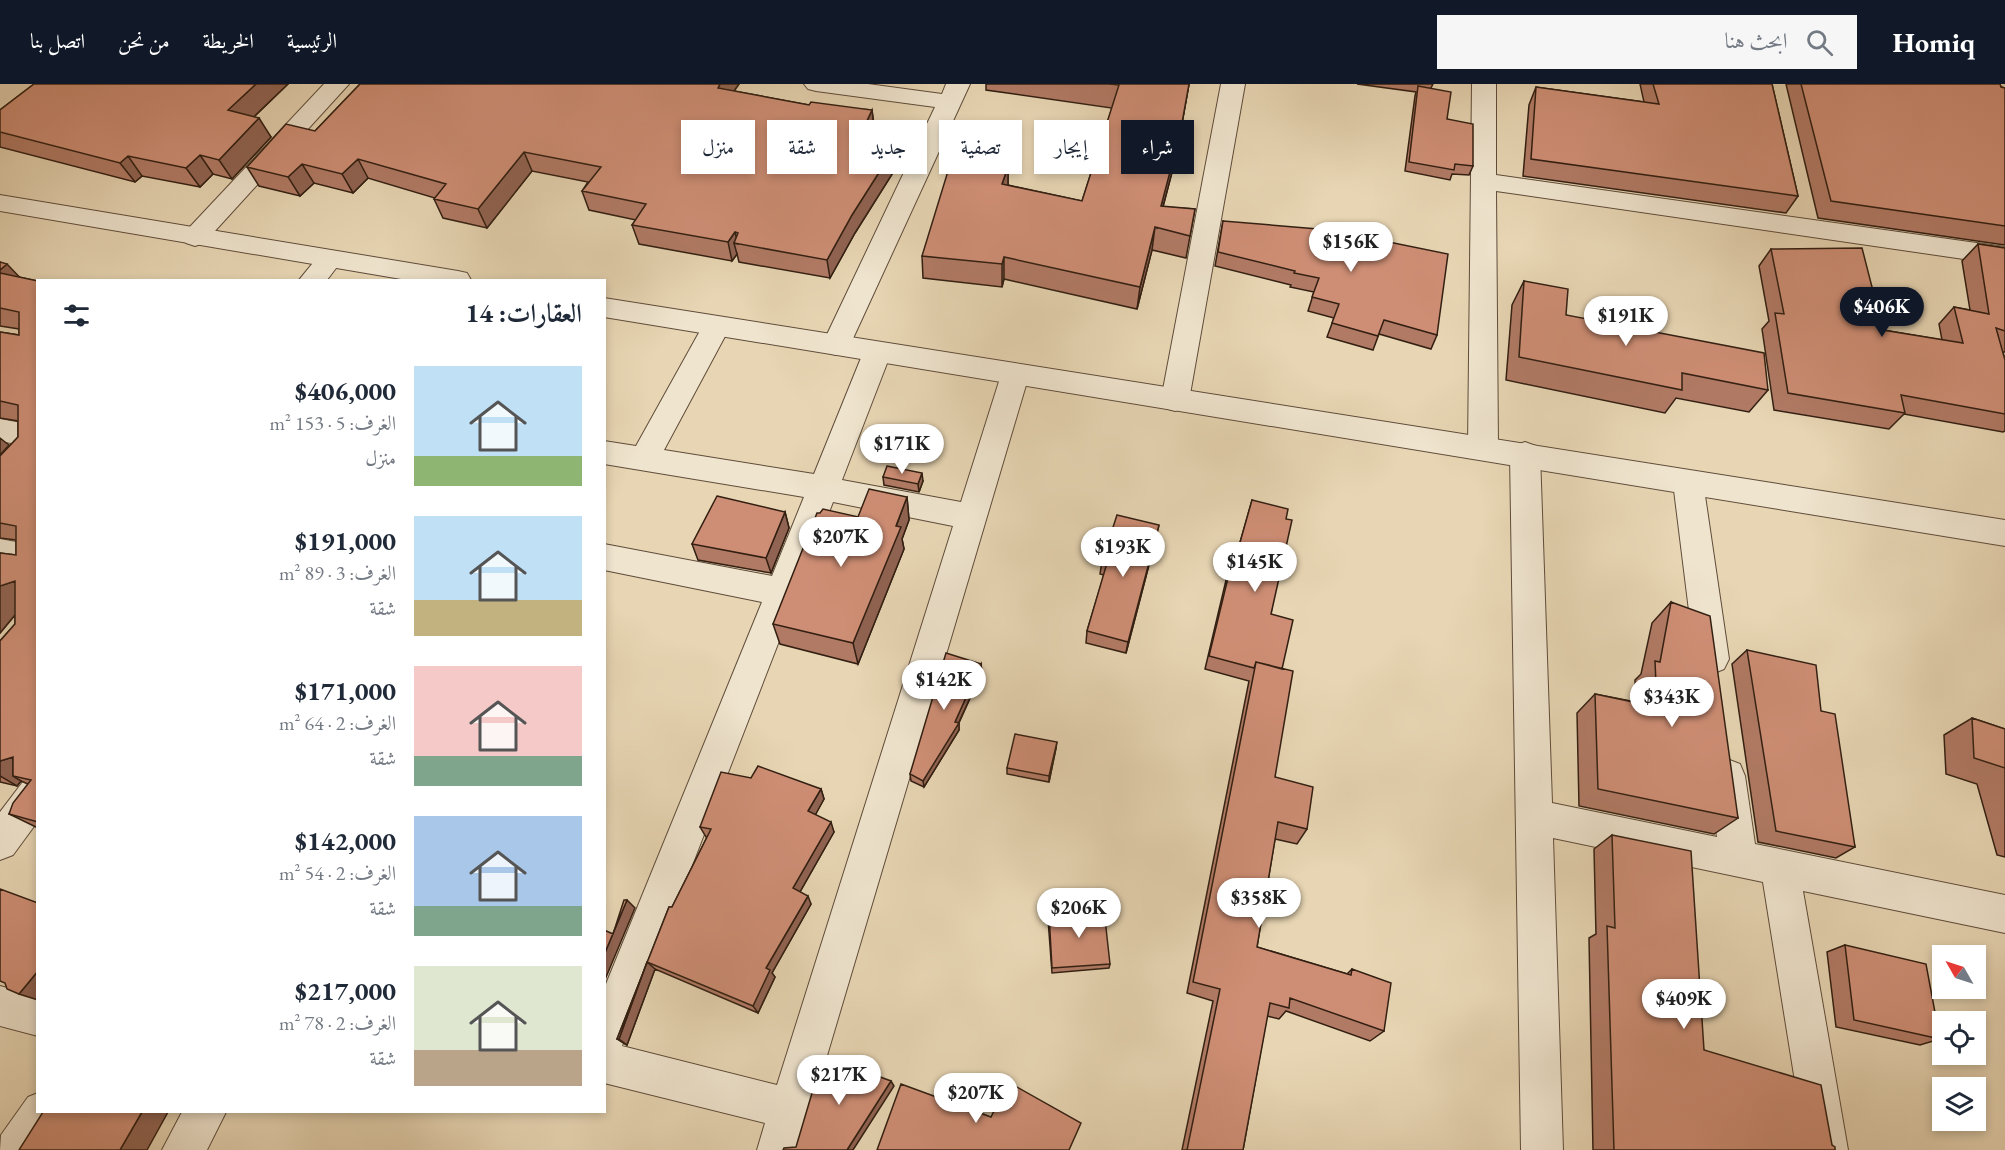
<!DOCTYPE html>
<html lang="ar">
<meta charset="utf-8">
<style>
:root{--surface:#fff;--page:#f6f6f7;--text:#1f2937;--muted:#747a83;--accent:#111827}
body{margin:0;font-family:"EB Garamond",Amiri,serif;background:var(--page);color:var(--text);direction:rtl;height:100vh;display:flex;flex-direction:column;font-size:22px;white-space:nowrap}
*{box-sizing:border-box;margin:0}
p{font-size:20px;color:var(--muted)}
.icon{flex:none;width:33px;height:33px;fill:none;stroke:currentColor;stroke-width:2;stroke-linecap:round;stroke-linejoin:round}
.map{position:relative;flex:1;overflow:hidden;direction:ltr}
.drawer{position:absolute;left:36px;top:195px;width:570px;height:834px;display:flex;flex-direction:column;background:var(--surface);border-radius:0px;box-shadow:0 3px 9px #0003;direction:rtl}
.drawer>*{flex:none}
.banner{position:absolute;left:624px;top:36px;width:570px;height:54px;direction:rtl;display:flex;gap:12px}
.needle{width:39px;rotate:309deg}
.controls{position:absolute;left:1932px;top:861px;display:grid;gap:12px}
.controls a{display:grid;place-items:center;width:54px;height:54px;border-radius:0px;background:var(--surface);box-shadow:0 3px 9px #0003;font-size:30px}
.price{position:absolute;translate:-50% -51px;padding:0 14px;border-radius:21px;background:#fff;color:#222;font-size:20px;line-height:39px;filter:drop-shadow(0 2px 3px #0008)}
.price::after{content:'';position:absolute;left:50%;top:36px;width:18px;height:14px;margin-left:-9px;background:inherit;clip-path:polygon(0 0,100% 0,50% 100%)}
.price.on{background:var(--accent);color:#fff}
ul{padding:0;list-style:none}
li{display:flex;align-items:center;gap:18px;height:150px;padding:0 24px}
li span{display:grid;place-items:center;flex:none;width:168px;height:120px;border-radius:0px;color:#555}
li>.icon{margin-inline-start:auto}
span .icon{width:72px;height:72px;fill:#fffc;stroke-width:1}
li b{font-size:26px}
h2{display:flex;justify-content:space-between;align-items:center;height:72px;padding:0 24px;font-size:26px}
.pill{padding:0 21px;border-radius:0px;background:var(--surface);box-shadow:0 3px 9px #0003;font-size:21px;line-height:54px}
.pill.on{background:var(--accent);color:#fff}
header{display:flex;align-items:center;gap:36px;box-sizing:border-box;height:84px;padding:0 30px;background:var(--accent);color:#fff}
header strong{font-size:28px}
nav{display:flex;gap:33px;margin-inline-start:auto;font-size:21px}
.search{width:420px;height:54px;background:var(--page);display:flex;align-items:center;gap:15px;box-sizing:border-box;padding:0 21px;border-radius:0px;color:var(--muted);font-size:22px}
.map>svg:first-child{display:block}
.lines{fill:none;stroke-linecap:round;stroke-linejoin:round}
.minor-casing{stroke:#5f4c3a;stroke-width:2}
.tertiary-casing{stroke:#5f4c3a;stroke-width:2}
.minor{fill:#efe4ce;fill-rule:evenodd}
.tertiary{fill:#efe4ce;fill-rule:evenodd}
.wall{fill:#b17a65;stroke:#321f12;stroke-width:1.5}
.shaded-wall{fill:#906352;stroke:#321f12;stroke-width:1.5}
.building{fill:#ce8e75;stroke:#321f12;stroke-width:1.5}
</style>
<header>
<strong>Homiq</strong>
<div class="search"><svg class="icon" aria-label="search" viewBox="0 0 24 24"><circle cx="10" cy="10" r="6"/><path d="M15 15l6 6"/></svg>ابحث هنا</div>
<nav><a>الرئيسية</a><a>الخريطة</a><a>من نحن</a><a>اتصل بنا</a></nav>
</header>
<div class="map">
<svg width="2005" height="1066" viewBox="0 0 2005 1066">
<rect width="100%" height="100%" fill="#e7d5b3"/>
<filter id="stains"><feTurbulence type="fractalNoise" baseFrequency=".00333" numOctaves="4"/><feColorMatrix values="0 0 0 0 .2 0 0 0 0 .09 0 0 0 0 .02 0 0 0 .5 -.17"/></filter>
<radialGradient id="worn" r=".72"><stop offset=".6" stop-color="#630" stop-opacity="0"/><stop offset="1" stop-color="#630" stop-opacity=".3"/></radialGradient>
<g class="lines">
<defs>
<path id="minor" d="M324,0H349L204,159L195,162L186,159L182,153L186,147Z
M804,0H868L942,10L946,0H970L850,261L846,268L836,271L826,268L822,261L935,23L816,7L808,5Z
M1221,0H1245L1189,316L1185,324L1175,327L1165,324L1161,316Z
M1472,0H1496V91L2005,163V181L1496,107L1498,363L1494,371L1483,374L1472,371L1468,363Z
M330,166L339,169L343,175L327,196H299L321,169Z
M716,233L726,236L730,243L664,366L814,390L863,269L867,262L877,259L887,262L891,269L842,396L961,418L1001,291L1005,284L1015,281L1025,284L1029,291L799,1066H757L765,1039L604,999V905L762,518L604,486V460L772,492L804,413L604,380V357L636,362L706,236ZM833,418L953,442L777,1001L622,962Z
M0,335L38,342V364L0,357Z
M1525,358L1536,362L1540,370L1552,719L1717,753L1709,692L1714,680L1727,675L1740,680L1745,692L1755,760L2005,811V849L1803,807L1848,1066H1806L1763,798L1553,754L1563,1066H1521L1510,370L1514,362Z
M1688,386L1699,390L1703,398L1729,575L1724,585L1712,590L1700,585L1695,575L1673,398L1677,390Z
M0,455L38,462V488L0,481Z
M38,690V737L13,771L0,776V728L25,695Z
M0,902L38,912V952L0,942Z
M38,1009V1028H64L58,1043L42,1066H0L1,1051L28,1013Z
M182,1028H226L207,1066H162Z"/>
<path id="tertiary" d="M0,111L458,187L467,189L471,196H407L0,127Z
M604,214L2005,436V462L604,233Z"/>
</defs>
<use href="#minor" class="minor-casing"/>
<use href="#tertiary" class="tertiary-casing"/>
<use href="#minor" class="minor"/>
<use href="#tertiary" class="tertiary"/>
</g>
<path class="wall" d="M34,0H288L254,33L271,53L232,95L213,90L200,103L142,92L135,98L0,63V26Z
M360,0H739L734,7L809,21L872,26L874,40L883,60L880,65L892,68L894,87L855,149L830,194L739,178L737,170L732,177L639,160L632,141L636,136L589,126L582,107L588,98L532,87L487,144L443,134L434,115L435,114L368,94L353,109L314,99L300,112L259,102L247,83L315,47Z
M986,0H1189L1176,73L1163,123L1195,125L1186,174L1152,166L1137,225L1004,195L1002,203L923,194L922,172L1008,83V101L1082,117L1112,24L986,6Z
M1357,0H1433L1431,4L1473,82L1469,91L1452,90L1450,96L1405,87L1415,12L1416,8Z
M1640,0H1772L1798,112L1786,129L1523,92L1529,21L1536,3L1644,18Z
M1786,0H2000L2001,3L2005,4V161L1818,134Z
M1223,137L1437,251L1431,265L1379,250L1373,266L1327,253L1334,234L1308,227L1314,208L1290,203L1291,201L1215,182Z
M1978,160L2005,164V268H2003L2005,276V347L2003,348L1904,330L1889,345L1774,326L1762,245L1769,237L1759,182L1771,165L1883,246L1942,256L1939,240L1954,223L1970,226L1962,177Z
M0,178L19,193L38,197V744L9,730L28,700L21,697L17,702L0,698V557L15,540V531L0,549V469L16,471V456L0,454V372L18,353V337L0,334V248L19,251V245L0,242Z
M1524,197L1566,231L1768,306L1749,328L1676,314L1665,329L1506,296L1512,221Z
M883,393L923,397L919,408L884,401Z
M907,413L909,436L902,455L904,465L858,580L780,560L773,540Z
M1252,416L1286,435L1271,530L1282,585L1275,693L1307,745L1297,760L1275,755L1257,863L1347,890L1352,885L1384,947L1370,957L1286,927L1279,935L1267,932L1243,1066H1182L1213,917L1187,909L1249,597L1205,585L1231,475L1236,461L1239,462Z
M785,428L789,444L771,489L698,476L692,460Z
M1156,454L1126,569L1086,559L1087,547L1104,491L1100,490L1102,477Z
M1671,518L1738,734L1714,750L1579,722L1577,629L1595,610L1636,618L1635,596L1641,590L1652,539Z
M1747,566L1821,627L1855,763L1836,774L1758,758L1732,580Z
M981,580L982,588L959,639V646L924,703L911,697L910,690Z
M1972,634L2005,645V773L1997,771L1977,700L1946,690L1944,651Z
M1056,664L1049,698L1007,690V684Z
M751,694L821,705L824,715L815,731L834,748L800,808L811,820L772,889L775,893L758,929L655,885L627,961L625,960L617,955L669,823H672L707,753H706L700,743Z
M1612,751L1704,966L1832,1061L1835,1066H1593L1589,854L1596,850L1594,765Z
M1049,830L1110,880L1109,884L1052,889L1048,835Z
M1845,861L1940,955L1920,961L1836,943L1827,868Z"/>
<path class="shaded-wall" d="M256,0H288L240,46L228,26Z
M720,0H739L722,23L718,4Z
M1189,0L1176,73L1157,145L1161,122Z
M872,26L874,46L866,39Z
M259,34L271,53L232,95L219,76Z
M881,41L883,60L873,82L871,63Z
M524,68L532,87L487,144L478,125Z
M892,68L894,87L855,149L830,194L827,176L852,131Z
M200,71L213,90L200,103L186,84Z
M128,72L142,92L135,98L120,79Z
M358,75L368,94L353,109L342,90Z
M302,80L314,99L300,112L288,93Z
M1008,83V106L1002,100Z
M1155,143L1152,166L1137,225L1140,203Z
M735,148L738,160L734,159L737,170L732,177L728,158Z
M1004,173V195L1002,203V180Z
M7,180L27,201L0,190V186Z
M0,354L9,361L0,371Z
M922,389L923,397L919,408L918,400Z
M907,413L909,436L902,455L904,465L858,580L853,559Z
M785,428L789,444L771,489L766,474Z
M1159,441L1156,454L1126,569L1128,558Z
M15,497L24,520L0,549V502Z
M981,580L982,588L958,640L959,639V646L924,703L923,697L955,638Z
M1057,658L1056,664L1049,698V692Z
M13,673V692L21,697L17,702L0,692V677Z
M821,705L824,715L812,737L808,727Z
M831,738L834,748L797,813L793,804Z
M808,812L811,820L772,889L775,893L758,929L753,922L766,884Z
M627,816L635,824L604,898V871Z
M647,878L655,885L627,961L619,955Z
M38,887V916L19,910Z
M891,997L894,1002L853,1066H847Z
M142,1028H168L147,1066H120Z"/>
<path class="building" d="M34,0H256L228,26L259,34L219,76L200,71L186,84L128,72L120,79L0,48V26Z
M360,0H720L718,4L809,21L811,18L872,26L866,39L881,41L871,63L892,68L852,131L827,176L734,159L738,149L735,148L728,158L632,141L646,120L582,107L601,83L524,68L478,125L434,115L446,100L358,75L342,90L302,80L288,93L247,83L286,40L315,47Z
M1110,0H1189L1180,50L1161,122L1195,125L1190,152L1155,143L1140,203L1004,173L1002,180L922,172L952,74L1008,83L1002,100L1082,117L1119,1Z
M1653,0H1772L1798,112L1531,75L1536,3L1659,20Z
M1801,0H2000L2001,3L2005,4V142L1831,117Z
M1418,2L1451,8L1447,35L1473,40V82L1455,80L1454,86L1409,78Z
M1223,137L1330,146L1448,170L1437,251L1384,236L1378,252L1332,239L1339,220L1312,213L1319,194L1294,189L1295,187L1218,168Z
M1978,160L2005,164V247L1996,244L2005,276V330L1901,311L1905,329L1788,309L1775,229L1784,230L1771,165L1862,164L1883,246L1963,259L1954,223L1989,230Z
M0,178L7,180L0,186Z
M0,189L38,197V738L9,730L13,719L31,696L13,692V673L0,677V557L15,540V497L0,502V469L16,471V442L0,439V372L18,353V321L0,317V248L19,251V228L0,224Z
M1524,197L1568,205L1566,231L1764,269L1768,306L1682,289V306L1519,273Z
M887,382L922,389L918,400L883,393Z
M869,405L907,413L896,442L901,443L853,559L773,540L817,429H820L823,425L858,433Z
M717,412L785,428L766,474L692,460Z
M1252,416L1288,425L1286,435L1292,436L1271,530L1293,536L1282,585L1256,578L1254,584L1209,572L1236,461L1239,462Z
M1117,431L1159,441L1128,558L1087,547L1107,479L1102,477Z
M1671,518L1710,532L1738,734L1598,705L1595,610L1657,623L1655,577L1660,578Z
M1747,566L1816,581L1821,627L1835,630L1855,763L1776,747Z
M946,569L981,580L955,638L959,639L923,697L910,690Z
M1256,578L1293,587L1275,693L1313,703L1307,745L1278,738L1257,863L1351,891L1352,885L1391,899L1384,947L1290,914L1289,924L1270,919L1243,1066H1187L1220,905L1193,898Z
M1972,634L2005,645V684L1974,674Z
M1015,650L1057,658L1049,692L1007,684Z
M758,682L821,705L808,727L831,738L793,804L808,812L766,884L770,886L753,922L647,878L619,955H617L669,823H672L711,745L700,743L721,688L751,694Z
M1612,751L1691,767L1704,966L1821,1001L1832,1061L1835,1063V1066H1614L1607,842L1615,844Z
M0,805L38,819V887L19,910L7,905L5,899L0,897Z
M624,816H627L604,871V846L613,850Z
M1104,826L1110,880L1052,884L1049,830Z
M1845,861L1926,880L1940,955L1854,936Z
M823,972L891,997L847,1066H783L784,1064L796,1063Z
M1008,998L1081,1039L1069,1066H877L901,1000L991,1033Z
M43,1028H142L120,1066H19Z"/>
<rect width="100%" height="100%" filter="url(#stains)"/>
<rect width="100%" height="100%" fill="url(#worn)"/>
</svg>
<div class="controls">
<a><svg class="needle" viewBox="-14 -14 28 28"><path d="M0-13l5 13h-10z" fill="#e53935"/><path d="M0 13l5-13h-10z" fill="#747a83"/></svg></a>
<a><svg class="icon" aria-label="locate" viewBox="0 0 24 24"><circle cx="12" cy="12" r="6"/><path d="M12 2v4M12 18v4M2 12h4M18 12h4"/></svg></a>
<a><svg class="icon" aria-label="layers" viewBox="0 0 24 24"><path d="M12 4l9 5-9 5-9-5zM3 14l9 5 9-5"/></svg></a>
</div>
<b class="price" style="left:1351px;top:189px">$156K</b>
<b class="price on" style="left:1882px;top:254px">$406K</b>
<b class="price" style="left:1626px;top:263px">$191K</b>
<b class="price" style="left:902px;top:391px">$171K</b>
<b class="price" style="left:841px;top:484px">$207K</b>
<b class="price" style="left:1123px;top:494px">$193K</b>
<b class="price" style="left:1255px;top:509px">$145K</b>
<b class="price" style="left:944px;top:627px">$142K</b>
<b class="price" style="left:1672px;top:644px">$343K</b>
<b class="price" style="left:1259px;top:845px">$358K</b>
<b class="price" style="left:1079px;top:855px">$206K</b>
<b class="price" style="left:1684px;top:946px">$409K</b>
<b class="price" style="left:839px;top:1022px">$217K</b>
<b class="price" style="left:976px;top:1040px">$207K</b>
<div class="banner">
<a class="pill on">شراء</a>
<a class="pill">إيجار</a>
<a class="pill">تصفية</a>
<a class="pill">جديد</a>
<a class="pill">شقة</a>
<a class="pill">منزل</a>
</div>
<section class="drawer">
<h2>العقارات: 14<svg class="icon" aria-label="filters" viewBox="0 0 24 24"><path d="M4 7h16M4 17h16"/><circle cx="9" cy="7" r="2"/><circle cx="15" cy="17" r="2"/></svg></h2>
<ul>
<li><span style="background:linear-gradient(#bfe0f5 75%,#8fb573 0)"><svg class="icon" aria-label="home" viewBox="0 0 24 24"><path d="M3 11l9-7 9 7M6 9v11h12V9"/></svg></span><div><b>$406,000</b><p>الغرف: 5 · 153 m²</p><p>منزل</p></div></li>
<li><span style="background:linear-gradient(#bfe0f5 70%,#c2b280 0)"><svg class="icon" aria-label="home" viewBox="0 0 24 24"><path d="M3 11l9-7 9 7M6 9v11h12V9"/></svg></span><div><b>$191,000</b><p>الغرف: 3 · 89 m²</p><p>شقة</p></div></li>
<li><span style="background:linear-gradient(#f6c9c9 75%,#7fa58c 0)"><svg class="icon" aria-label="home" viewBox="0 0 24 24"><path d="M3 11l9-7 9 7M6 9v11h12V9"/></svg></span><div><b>$171,000</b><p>الغرف: 2 · 64 m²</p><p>شقة</p></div></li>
<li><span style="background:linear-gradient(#a9c7e8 75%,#7fa58c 0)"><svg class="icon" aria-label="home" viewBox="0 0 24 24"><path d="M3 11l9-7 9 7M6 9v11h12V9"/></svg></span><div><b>$142,000</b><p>الغرف: 2 · 54 m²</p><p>شقة</p></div></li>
<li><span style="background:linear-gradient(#dfe7d0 70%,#b9a48a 0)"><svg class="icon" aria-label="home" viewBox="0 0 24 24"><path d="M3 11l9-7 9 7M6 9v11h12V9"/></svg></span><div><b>$217,000</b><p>الغرف: 2 · 78 m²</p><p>شقة</p></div></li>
</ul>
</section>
</div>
